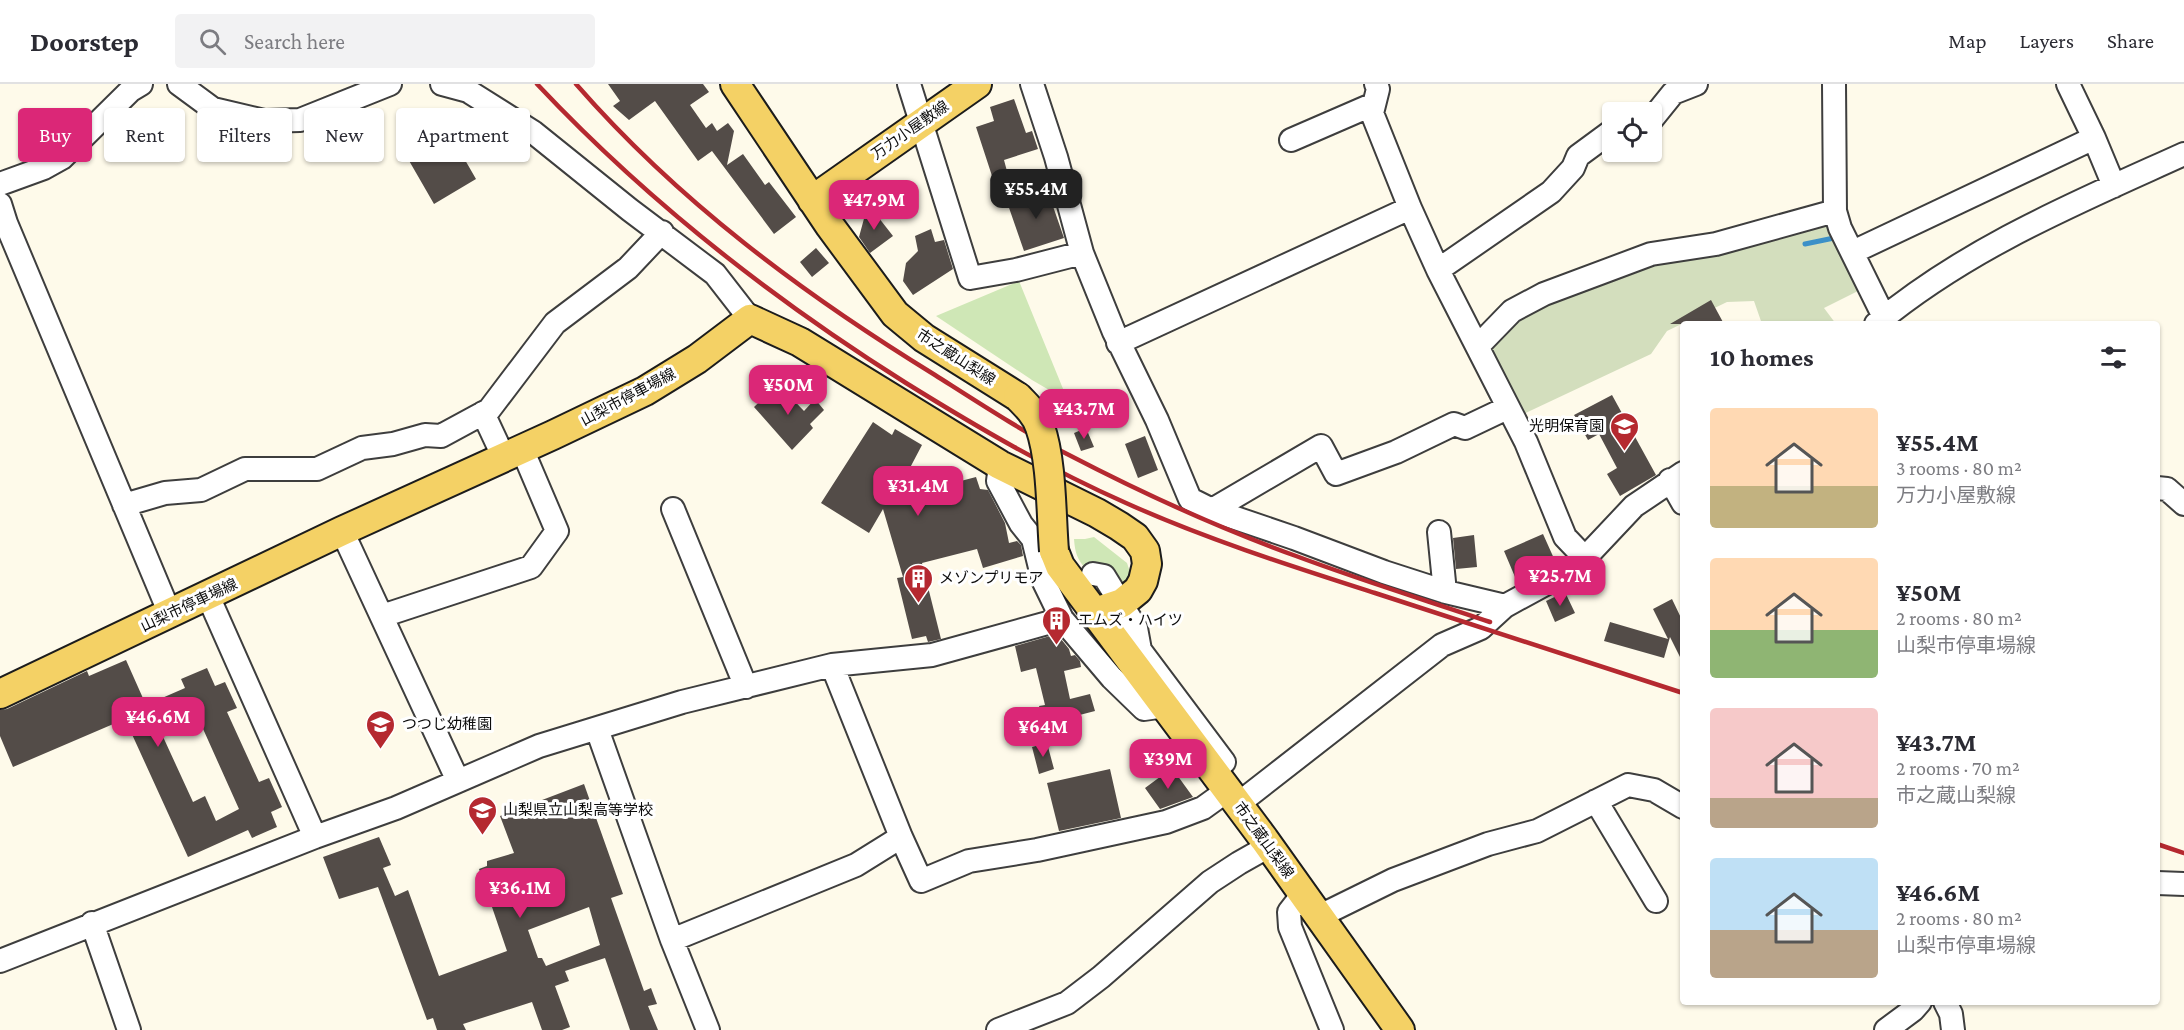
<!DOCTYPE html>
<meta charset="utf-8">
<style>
:root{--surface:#fff;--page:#f2f2f3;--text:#2b2b33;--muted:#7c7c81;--line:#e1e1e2;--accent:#db2777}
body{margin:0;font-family:"Crimson Pro","Noto Sans JP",serif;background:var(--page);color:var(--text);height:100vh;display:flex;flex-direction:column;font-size:22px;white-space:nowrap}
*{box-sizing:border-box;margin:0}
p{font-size:20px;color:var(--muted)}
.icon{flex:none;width:33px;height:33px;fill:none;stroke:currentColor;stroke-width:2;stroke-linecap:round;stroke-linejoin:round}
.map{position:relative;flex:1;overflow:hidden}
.side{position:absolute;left:1680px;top:237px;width:480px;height:684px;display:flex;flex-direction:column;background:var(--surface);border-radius:6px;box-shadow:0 2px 4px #0004}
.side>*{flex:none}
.hud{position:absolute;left:18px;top:24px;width:570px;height:54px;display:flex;gap:12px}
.buttons{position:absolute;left:1602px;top:18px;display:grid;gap:12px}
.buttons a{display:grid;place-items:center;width:60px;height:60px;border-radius:6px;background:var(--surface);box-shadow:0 2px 4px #0004;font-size:30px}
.price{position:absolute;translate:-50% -51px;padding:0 14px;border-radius:12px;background:var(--accent);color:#fff;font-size:20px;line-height:39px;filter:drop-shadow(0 2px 3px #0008)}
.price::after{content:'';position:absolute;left:50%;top:36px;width:18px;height:14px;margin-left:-9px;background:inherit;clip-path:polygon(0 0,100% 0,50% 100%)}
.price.current{background:#222;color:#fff}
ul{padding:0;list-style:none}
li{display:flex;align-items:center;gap:18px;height:150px;padding:0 30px}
li span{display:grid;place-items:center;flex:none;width:168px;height:120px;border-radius:6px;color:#555}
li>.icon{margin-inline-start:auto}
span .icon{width:72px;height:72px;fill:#fffc;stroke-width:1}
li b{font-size:26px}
h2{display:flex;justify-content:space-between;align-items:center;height:72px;padding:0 30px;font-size:26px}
.pill{padding:0 21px;border-radius:6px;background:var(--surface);box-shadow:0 2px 4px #0004;font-size:21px;line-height:54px}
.pill.current{background:var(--accent);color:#fff}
header{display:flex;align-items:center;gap:36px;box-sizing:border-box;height:84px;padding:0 30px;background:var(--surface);border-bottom:2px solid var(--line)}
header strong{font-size:28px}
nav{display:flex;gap:33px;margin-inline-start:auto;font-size:21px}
.search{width:420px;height:54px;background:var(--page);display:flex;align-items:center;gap:15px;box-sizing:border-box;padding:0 21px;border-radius:6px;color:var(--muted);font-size:22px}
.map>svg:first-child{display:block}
.green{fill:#cfe7b6}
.cemetery{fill:#d3debd}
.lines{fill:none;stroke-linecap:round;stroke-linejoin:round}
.stream{stroke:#3b90c8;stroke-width:5}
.building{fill:#534c48;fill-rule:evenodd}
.minor-casing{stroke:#3e3e3e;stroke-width:26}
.major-casing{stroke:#1c1c1c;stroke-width:32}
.minor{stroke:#fff;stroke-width:22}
.major{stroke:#f4d165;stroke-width:28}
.rail{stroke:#b52930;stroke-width:4.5}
.major-bridge-casing{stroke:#1c1c1c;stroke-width:32;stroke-linecap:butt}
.major-bridge{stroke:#f4d165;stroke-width:28}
.labels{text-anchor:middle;stroke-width:6;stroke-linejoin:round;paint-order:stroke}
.street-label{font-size:15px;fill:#0b0b0b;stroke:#fff}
.poi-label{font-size:15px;fill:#0b0b0b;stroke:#fff;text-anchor:start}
</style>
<header>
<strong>Doorstep</strong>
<div class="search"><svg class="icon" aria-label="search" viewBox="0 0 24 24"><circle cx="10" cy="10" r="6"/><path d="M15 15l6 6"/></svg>Search here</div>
<nav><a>Map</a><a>Layers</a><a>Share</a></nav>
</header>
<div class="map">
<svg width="2184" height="946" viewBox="0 0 2184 946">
<rect width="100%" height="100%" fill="#fefaea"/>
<path class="green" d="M1019,197L1068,317L1032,296L936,232Z
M1094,453L1127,479L1130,488L1126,502L1121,496L1097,483L1087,486C1077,476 1075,468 1074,455H1085Z"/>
<path class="cemetery" d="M1835,127L1870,201L1824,224L1836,240H1762L1754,217L1727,218L1667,247L1651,270L1513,335L1478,262L1544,210Z"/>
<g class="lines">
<path class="stream" d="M1805,160L1834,154L1837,159"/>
</g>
<path class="building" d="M608,0H703L709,8L690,21L706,44L712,39L717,47L728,39L734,47L727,81L743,70L765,101L769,98L796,133L774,150L712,67L698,77L655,17L629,36L613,22L620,17Z
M1014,15L1026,49L1032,47L1038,65L1004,76L1008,91L993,95L976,43L994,37L990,23Z
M442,36L476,95L434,120L400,61Z
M1047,105L1064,154L1024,167L1007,118Z
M868,120L893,152L870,169L859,153Z
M931,145L935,158L944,156L953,185L913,211L903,197L906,179L918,167L915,152Z
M816,164L829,179L812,193L800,178Z
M1711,216L1724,240H1670Z
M778,300L804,327L815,315L824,326L810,340L813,344L792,366L754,323Z
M1612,311L1656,391L1620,412L1607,390L1617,384L1599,350L1588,356L1574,331Z
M873,338L892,351L895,345L922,361L902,399L935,392L938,403L976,393L980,405L988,406L1005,439L1009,459L1017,457L1021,461L1023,472L983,484L977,465L922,479L941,555L928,558L926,552L912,555L897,494L903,493L883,425L869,449L821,419Z
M1086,344L1094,363L1081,367L1074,349Z
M1145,352L1158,386L1138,394L1125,360Z
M1543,450L1556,479L1518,500L1504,467Z
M1474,451L1477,483L1456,485L1453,454Z
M1565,508L1575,529L1555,538L1546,517Z
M1672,515L1683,538V579L1670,553L1664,574L1604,557L1610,538L1668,555L1653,525Z
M1057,550L1069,565L1071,572L1075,571L1080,577L1081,583L1064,587L1070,615L1090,610L1095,627L1068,634L1072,650L1049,657L1039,622L1045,621L1036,584L1021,588L1015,562Z
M126,576L146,621L185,604L181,595L207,584L215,602L225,598L237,624L227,628L259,698L269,694L282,723L271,728L277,743L252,754L248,746L188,773L125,635L13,683L0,652V626L7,625L87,587L89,592ZM195,627L239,725L216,737L205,712L193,718L159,644Z
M1047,659L1054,685L1039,690L1032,663Z
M1172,684L1193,713L1160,725L1145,704Z
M1110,685L1121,734L1059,747L1047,699Z
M584,700L623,810L611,814L644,907L651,904L657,920L648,922L658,946H630L605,874L565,887L569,897L555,902L570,943L562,946H542L532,918L463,940L466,946H437L433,934L427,936L378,803L339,815L323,773L379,753L391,781L383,784L395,812L408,806L439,892L507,867L479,785L487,782V777L514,769L500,732ZM589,823L600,861L546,882L542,874H538L528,846Z"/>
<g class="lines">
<defs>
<path id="minor" d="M179,0L213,25L264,37L300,36L390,0
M442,0L468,7L533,48L630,126L715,190L750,235
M909,0L970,194L1016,186L1082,169
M1032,0L1056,73L1082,169L1114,248L1157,336L1190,415L1212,426L1294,454L1384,488L1446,508L1505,522
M1376,0L1378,5L1372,29L1410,124L1438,186L1526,358L1565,453L1585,474
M1834,0L1835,127L1840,144L1884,233
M2068,0L2094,54
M1652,35L1673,9L1696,0
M1291,56L1374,20
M0,100L44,84L62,74L131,6L141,0
M0,120L6,139L170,530
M1853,168L2094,54L2114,102
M1438,186L1551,108L1573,84L1578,72L1612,47
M1876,240C1969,163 2076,119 2184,70
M1118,259L1410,124
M1478,262L1512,227L1544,210L1651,170L1716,160L1835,127
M483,329L504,374
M1000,381L998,397L1021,440L1033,455L1043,496L1062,535L1112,594L1144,625L1165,622
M1670,396L1683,419
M2157,404L2167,405L2184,420
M124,421L165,409L201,406L245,385H317L362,364L393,360L425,351L441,352L489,326L555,239L628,184L662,148
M673,425L746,603
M1212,426L1321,362L1336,390L1396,368L1454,340L1465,344L1507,324
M342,447L458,697
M1439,448L1445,508
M1093,490L1104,492L1136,544L1140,566L1224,678
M208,512L315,753
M382,532L531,483L557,447L522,365
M832,581L901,753L921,797L969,777L1037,766L1166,738L1203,724L1228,706
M597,645L672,856L708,946
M1596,717L1656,817
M1238,720L1442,561L1481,544L1505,522L1571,486L1585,474L1634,422L1683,389
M2157,799L2184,800
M1303,810L1289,828L1290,843L1332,946
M1318,831L1330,827L1393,796L1488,760L1537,747L1628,701L1654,706L1683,723
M92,839L129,946
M672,856L856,781L901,753
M0,877L315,753L396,724L539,662L682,618L832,581L932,571L1062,535
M1945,918L1951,930L1953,946
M998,946L1067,919L1101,893L1210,798L1239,779L1269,762
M1886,946L1913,926L1920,918"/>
<path id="major" d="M735,0L830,142L895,230L924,254L1018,313
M812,116L977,0
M1054,467L1060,482L1264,755L1400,946
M0,610L342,447L553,351L645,307L697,275L750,235L800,258L1000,381L1097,429L1119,442L1135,453L1145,467L1147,480L1143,497L1138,506L1122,519L1095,528"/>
</defs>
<use href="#minor" class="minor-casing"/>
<use href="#major" class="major-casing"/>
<use href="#minor" class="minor"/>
<use href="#major" class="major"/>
<path class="rail" d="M537,0C646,116 771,214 906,299C977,343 1049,385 1126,419C1206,455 1291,482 1375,509C1477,543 1580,576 1683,609
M576,0C678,117 803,210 935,291C979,319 1023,348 1069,371C1142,409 1219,444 1296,472C1360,496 1425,516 1490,538
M2157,760L2184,769"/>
<defs>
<path id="major-bridge" d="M1018,313C1027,322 1036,331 1040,343C1052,377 1051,430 1054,467"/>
</defs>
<use href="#major-bridge" class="major-bridge-casing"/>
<use href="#major-bridge" class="major-bridge"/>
</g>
<defs>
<symbol id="school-pin" viewBox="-11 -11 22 30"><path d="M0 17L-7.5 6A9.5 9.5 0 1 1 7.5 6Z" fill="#b52930" stroke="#fff"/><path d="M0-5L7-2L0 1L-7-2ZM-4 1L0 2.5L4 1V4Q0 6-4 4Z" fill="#fff"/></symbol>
<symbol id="building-pin" viewBox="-11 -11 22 30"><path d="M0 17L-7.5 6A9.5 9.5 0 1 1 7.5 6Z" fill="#b52930" stroke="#fff"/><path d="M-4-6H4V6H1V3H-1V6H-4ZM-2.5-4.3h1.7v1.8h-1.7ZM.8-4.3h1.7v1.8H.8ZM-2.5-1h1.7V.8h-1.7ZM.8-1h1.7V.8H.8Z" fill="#fff"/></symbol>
</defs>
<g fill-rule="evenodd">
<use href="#school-pin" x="1608" y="326" width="33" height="45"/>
<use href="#building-pin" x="902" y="478" width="33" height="45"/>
<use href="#building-pin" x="1040" y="520" width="33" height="45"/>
<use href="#school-pin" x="364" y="624" width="33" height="45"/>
<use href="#school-pin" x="466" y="710" width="33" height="45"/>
</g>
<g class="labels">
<g class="street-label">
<text transform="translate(910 46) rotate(-35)" y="5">万力小屋敷線</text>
<text transform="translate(956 273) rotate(33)" y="5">市之蔵山梨線</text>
<text transform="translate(628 313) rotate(-28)" y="5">山梨市停車場線</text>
<text transform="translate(189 521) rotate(-25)" y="5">山梨市停車場線</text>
<text transform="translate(1264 756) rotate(54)" y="5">市之蔵山梨線</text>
</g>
<g class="poi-label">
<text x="1604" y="347" text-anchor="end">光明保育園</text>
<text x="939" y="499">メゾンプリモア</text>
<text x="1078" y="541">エムズ・ハイツ</text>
<text x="402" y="645">つつじ幼稚園</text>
<text x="503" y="731">山梨県立山梨高等学校</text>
</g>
</g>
</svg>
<div class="buttons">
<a><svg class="icon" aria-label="locate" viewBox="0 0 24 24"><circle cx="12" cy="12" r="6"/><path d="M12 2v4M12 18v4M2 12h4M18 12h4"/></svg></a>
</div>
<b class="price current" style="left:1036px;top:136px">¥55.4M</b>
<b class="price" style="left:874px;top:147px">¥47.9M</b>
<b class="price" style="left:788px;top:332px">¥50M</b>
<b class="price" style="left:1084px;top:356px">¥43.7M</b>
<b class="price" style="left:918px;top:433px">¥31.4M</b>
<b class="price" style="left:1560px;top:523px">¥25.7M</b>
<b class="price" style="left:158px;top:664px">¥46.6M</b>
<b class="price" style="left:1043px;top:674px">¥64M</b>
<b class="price" style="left:1168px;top:706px">¥39M</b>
<b class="price" style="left:520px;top:835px">¥36.1M</b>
<div class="hud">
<a class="pill current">Buy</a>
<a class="pill">Rent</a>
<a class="pill">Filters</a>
<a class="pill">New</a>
<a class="pill">Apartment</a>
</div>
<section class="side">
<h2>10 homes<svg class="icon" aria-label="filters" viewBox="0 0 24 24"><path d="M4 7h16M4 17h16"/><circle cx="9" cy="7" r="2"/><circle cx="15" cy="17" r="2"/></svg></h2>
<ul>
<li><span style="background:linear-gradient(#ffd9b3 65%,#c2b280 0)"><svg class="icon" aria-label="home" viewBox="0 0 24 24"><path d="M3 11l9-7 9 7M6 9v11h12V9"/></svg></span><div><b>¥55.4M</b><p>3 rooms · 80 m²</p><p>万力小屋敷線</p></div></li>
<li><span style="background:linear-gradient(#ffd9b3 60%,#8fb573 0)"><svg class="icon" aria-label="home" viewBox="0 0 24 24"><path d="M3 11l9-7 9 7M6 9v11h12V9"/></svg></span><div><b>¥50M</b><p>2 rooms · 80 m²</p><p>山梨市停車場線</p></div></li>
<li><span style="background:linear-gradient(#f6c9c9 75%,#b9a48a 0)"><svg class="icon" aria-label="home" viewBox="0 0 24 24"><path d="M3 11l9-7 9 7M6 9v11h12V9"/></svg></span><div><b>¥43.7M</b><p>2 rooms · 70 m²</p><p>市之蔵山梨線</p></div></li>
<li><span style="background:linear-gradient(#bfe0f5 60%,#b9a48a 0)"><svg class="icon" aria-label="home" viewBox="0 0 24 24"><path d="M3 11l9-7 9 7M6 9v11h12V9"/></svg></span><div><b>¥46.6M</b><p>2 rooms · 80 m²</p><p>山梨市停車場線</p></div></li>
</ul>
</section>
</div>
